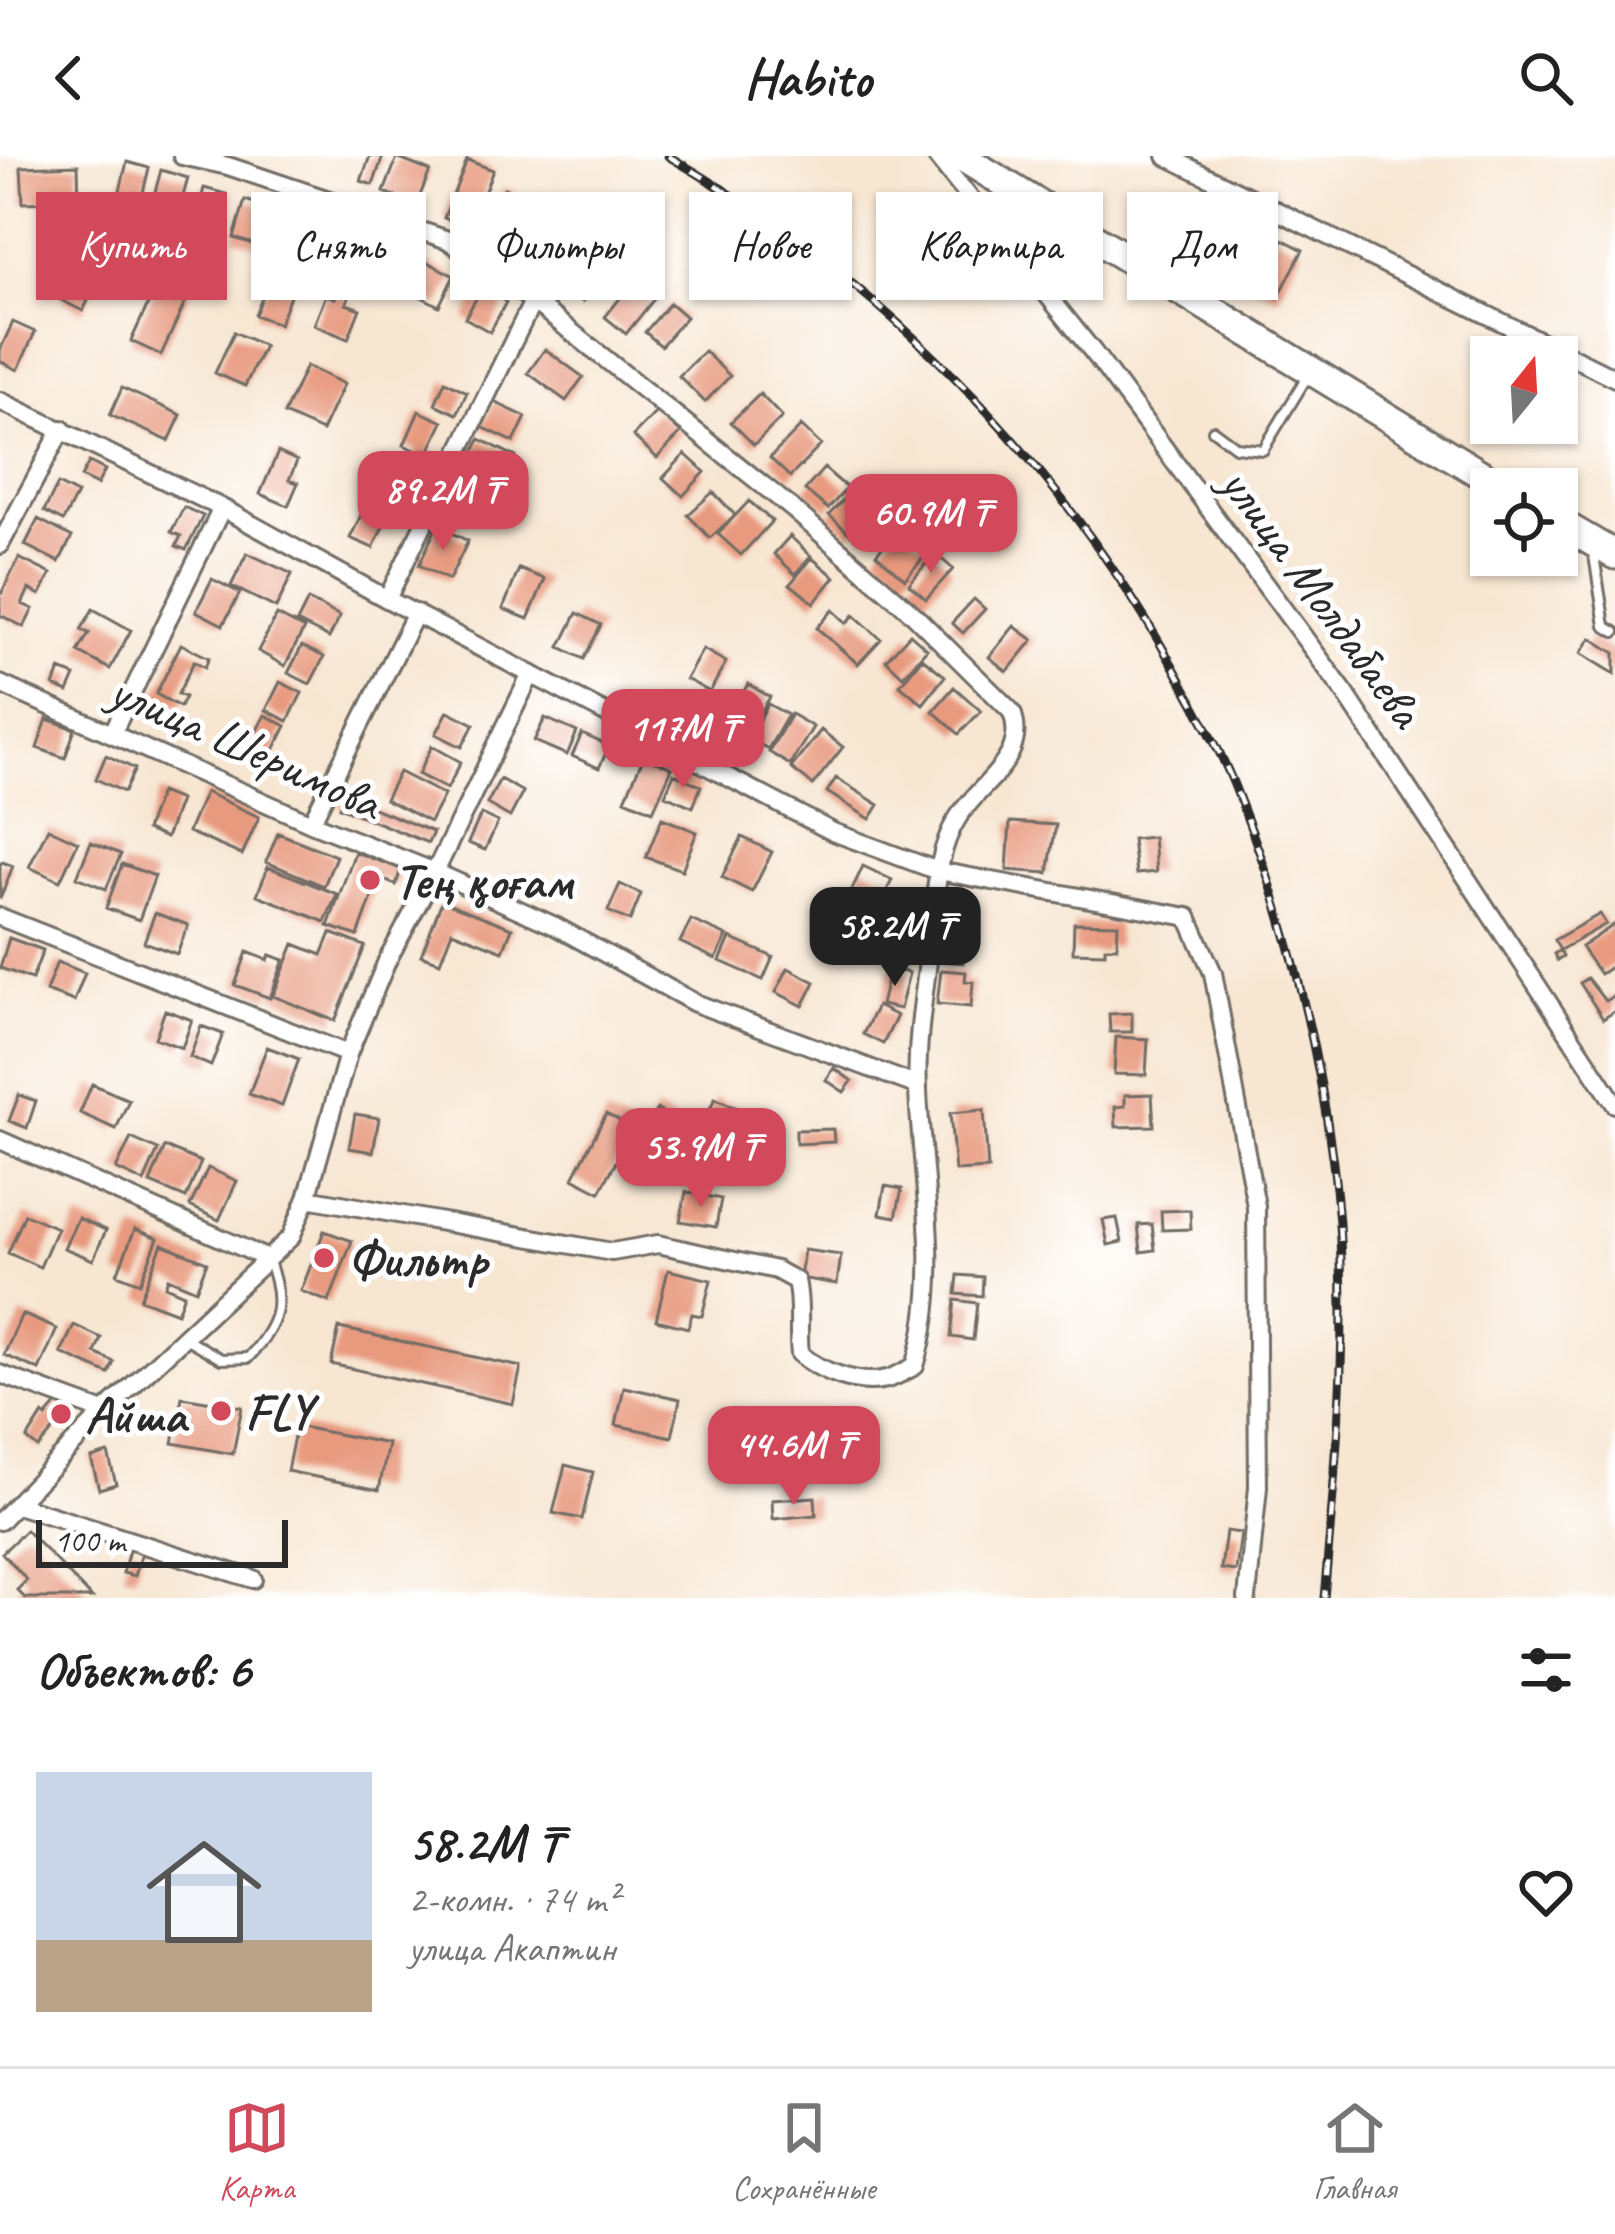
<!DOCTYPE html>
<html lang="ru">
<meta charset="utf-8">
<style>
:root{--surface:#fff;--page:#f2f2f2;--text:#222;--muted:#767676;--line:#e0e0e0;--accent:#d1495b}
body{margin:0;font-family:Caveat,sans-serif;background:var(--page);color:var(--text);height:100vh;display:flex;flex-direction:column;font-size:45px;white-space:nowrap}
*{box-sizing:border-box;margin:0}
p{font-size:39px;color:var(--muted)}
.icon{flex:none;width:66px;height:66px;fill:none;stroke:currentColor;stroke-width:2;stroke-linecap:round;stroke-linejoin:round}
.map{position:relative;height:1442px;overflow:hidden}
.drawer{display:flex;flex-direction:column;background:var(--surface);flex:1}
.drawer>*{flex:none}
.hud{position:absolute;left:36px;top:36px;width:1545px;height:108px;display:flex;gap:24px}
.needle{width:78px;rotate:18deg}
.tools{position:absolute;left:1470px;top:180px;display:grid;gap:24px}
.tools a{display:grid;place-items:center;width:108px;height:108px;border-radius:0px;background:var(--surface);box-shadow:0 3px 9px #0004;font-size:60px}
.scale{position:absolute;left:36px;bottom:30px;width:252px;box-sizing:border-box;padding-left:12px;border:6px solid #2b2b2b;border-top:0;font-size:33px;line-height:42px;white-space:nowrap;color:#2b2b2b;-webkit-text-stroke:9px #fff;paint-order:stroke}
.price{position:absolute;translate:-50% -102px;padding:0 27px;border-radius:24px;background:var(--accent);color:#fff;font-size:39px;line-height:78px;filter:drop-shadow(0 3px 6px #0008)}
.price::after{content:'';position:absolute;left:50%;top:72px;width:36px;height:27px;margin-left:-18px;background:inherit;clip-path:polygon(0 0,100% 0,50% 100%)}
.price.active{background:#222;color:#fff}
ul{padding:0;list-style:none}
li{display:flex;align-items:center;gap:36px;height:300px;padding:0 36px}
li+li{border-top:3px solid var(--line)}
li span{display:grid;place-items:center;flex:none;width:336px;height:240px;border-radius:0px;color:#555}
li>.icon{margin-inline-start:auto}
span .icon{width:144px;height:144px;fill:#fffc;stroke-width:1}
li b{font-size:51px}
h2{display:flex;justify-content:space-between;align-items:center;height:144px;padding:0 36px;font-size:51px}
.chip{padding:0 42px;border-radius:0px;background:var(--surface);box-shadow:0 3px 9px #0004;font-size:42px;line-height:108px}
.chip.active{background:var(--accent);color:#fff}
header{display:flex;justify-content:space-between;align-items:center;height:156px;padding:0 36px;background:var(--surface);font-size:54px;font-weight:700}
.dock{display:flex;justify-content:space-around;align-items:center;height:168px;border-top:3px solid var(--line);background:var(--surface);font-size:33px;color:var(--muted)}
.dock a{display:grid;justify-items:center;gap:6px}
.dock .active{color:var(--accent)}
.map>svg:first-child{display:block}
.building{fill:#e89a7f}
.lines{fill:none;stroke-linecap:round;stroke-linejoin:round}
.lane-casing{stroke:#726c65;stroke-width:14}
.street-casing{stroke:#726c65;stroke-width:22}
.primary-casing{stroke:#726c65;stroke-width:33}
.lane{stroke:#fff;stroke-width:8}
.street{stroke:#fff;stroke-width:16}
.primary{stroke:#fff;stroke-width:27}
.rail-casing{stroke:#2b2b2b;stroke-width:9}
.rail{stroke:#fff;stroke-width:4.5;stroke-dasharray:14;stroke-linecap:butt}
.poi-dot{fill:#d1495b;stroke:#fff;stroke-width:4.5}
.labels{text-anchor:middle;stroke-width:10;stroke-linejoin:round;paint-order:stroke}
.street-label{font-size:51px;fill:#2b2b2b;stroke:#fff}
.poi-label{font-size:51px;font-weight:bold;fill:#2b2b2b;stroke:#fff;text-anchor:start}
</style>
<header><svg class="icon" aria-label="back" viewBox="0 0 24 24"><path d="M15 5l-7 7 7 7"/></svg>Habito<svg class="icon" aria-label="search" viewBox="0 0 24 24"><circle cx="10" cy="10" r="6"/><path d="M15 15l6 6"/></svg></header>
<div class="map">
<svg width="1615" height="1442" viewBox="0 0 1615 1442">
<rect width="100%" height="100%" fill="#fff"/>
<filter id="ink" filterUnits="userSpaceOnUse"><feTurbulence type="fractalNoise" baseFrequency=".00833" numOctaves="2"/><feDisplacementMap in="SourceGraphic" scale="24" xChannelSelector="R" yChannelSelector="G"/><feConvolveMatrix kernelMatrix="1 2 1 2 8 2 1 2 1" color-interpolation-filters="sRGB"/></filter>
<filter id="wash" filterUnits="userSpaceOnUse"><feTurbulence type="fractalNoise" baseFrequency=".004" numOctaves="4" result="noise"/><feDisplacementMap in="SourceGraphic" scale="48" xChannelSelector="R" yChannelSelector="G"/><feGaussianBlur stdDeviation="2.7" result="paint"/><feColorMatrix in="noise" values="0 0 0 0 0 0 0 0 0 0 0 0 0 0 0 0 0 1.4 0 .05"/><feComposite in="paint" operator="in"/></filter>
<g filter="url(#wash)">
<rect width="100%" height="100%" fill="#f7e6d2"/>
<g id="blocks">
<path class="building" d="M370,0H383L373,29L361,25Z
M397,2L430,15L416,49L384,36Z
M467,4L493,14L470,72L444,62Z
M127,6L149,12L139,53L117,47Z
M78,9L79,45L23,47L21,11Z
M161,14L188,22L176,66L149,58Z
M204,32L226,38L215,80L193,74Z
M504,32L516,37L495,89L483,84Z
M245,44L267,51L256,89L234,82Z
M284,53L308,60L300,91L275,85Z
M330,65L356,74L346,104L320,95Z
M1261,72L1303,94L1278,142L1236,121Z
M360,76L389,88L377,118L361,111L346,148L360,153L348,183L314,169L326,139L335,142Z
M412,98L454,120L439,150L397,128Z
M575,98L603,115L583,146L556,129Z
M71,122L94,132L83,155L61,144Z
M160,122L190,136L161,199L131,185Z
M269,125L292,134L279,168L255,159Z
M633,126L654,143L626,178L605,161Z
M482,132L506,146L490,176L465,162Z
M670,147L686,161L661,190L645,176Z
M13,166L35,176L18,214L0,205V194Z
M234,176L264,190L245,230L215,217Z
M545,193L583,221L566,245L528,217Z
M704,195L730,220L705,246L679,220Z
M306,210L344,228L322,275L284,258Z
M445,225L467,236L457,258L435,248Z
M122,232L181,259L169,285L110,259Z
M760,238L782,261L754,289L731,266Z
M494,246L526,261L514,286L482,271Z
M419,255L443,266L421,313L411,308L417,295L404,289Z
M657,255L681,277L657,302L633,280Z
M801,270L821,289L790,321L770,302Z
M480,283L516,301L507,319L501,316L495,328L465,314Z
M278,296L297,305L289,324L298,327L288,350L260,338Z
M685,298L705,316L683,340L663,322Z
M89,306L105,314L97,329L81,321Z
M824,312L847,332L828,353L805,334Z
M462,320L491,335L477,362L448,347Z
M58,328L77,338L63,365L44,355Z
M856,330L878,350L851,379L829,359Z
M713,336L735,359L710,382L688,359Z
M749,345L772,365L741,399L718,378Z
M367,347L389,357L373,392L350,382Z
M184,351L203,360L186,394L176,390L181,380L171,376Z
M38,363L72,381L59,406L25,389Z
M437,370L468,385L449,424L419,409Z
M900,371L929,395L905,423L876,398Z
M790,380L811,400L795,418L774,398Z
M247,397L292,418L276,452L231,430Z
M935,397L953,413L926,443L909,428Z
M19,402L51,418L40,439L29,433L22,448L33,453L24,471L0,459V440Z
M812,402L835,421L814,447L790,428Z
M519,413L545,423L528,463L503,453Z
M212,423L240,437L223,469L196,455Z
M974,443L985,453L963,477L952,467Z
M308,444L340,460L329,482L297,466Z
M93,453L131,474L110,513L78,496L89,477L81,474Z
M833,454L847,467L854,459L881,483L858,508L817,472Z
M577,457L601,469L584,503L560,491Z
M277,459L304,473L285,510L258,495Z
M1014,470L1033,484L1007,516L989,501Z
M910,478L927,493L903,520L886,504Z
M1591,482L1615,497V518L1581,497Z
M181,488L209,502L205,511L194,505L178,538L185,541L180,551L156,538Z
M302,490L324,501L310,528L288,517Z
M703,493L726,506L710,536L686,523Z
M922,502L945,520L923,548L900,529Z
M60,514L75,520L68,536L54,530Z
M280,526L302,537L288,565L266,554Z
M748,528L770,541L743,586L709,566L720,548L732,555Z
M954,531L981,555L959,578L933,555Z
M768,548L788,559L768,593L749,582Z
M448,555L474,568L462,591L436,578Z
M791,558L813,571L790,609L769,596Z
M265,559L286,570L268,606L246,595Z
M545,562L577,576L567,599L534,585Z
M47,563L75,573L65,602L37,592Z
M821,574L843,591L813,629L791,612Z
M582,578L609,590L599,612L572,600Z
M432,590L461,606L447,633L418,618Z
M106,599L135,613L124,636L96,623Z
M644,600L672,612L653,655L625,643Z
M399,616L444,639L430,666L385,643Z
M674,618L701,630L693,651L665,639Z
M836,622L879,649L870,663L827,636Z
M500,623L523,636L510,661L487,648Z
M160,636L180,644L166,682L146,674Z
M205,636L259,661L242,699L188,676Z
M344,640L433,676L428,687L339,651Z
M481,658L498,666L485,694L468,687Z
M662,662L697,676L682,714L646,701Z
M1010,666L1056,669L1048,717L1007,714Z
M48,672L78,686L60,725L29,711Z
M278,677L336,700L324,730L266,706Z
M742,681L772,696L752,736L722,721Z
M1153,681L1156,716L1136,718L1132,683Z
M91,686L121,698L106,733L77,721Z
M355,696L401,713L396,729L379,722L358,780L328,770Z
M2,706L13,710L0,743V709Z
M122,708L155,720L139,764L106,752Z
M863,710L892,724L877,756L848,742Z
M268,711L337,738L325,766L257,739Z
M620,728L641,738L630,765L608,755Z
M442,745L512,772L503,795L452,775L440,806L421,799Z
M155,757L188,769L177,798L144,786Z
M1600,758L1606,768L1560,794L1563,800L1557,804L1554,798L1560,794L1554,784Z
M691,764L727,780L716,803L680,786Z
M1074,767L1118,768L1117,791H1105V797L1073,796Z
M1615,768V808L1600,818L1581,791Z
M941,776L965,778L963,807L939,805Z
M331,777L365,790L335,865L273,840L294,788L322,799Z
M9,782L43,794L32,823L0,812Z
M730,782L773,801L763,824L720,805Z
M247,796L268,804L270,799L284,804L270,842L235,829Z
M57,806L85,817L74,845L46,835Z
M788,812L815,826L803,850L776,836Z
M890,812L909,817L900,853L881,849Z
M941,814L966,816L965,825L973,826L971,851L937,848Z
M1587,822L1605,845L1615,839V855L1603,863L1580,827Z
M877,850L897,860L883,888L863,878Z
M165,854L192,864L182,892L155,882Z
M1132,857V876H1110L1109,858Z
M201,870L223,878L211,910L190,901Z
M1116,881L1148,883L1146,919L1114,918Z
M267,891L299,903L282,950L249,938Z
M834,912L852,925L844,936L826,924Z
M92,928L129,944L116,973L80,957Z
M1152,938L1154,970L1116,971L1115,951L1125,950V939Z
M19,939L36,945L27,972L9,965Z
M715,942L739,953L722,990L698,978Z
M657,953L681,968L672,981L649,966Z
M984,954L988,1013L955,1015L950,957Z
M355,958L379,962L373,996L349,992Z
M606,958L634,972L600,1036L573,1022Z
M833,973L834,986L796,988V974Z
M131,982L158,994L144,1026L116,1013Z
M165,991L201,1006L186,1042L150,1027Z
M208,1012L237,1025L219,1064L190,1050Z
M885,1030L902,1033L896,1061L880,1058Z
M686,1036L721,1043L716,1071L680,1065Z
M1190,1054L1191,1073L1162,1074L1161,1055Z
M25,1058L57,1072L40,1111L8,1097Z
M78,1062L106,1074L93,1104L64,1092Z
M1117,1062L1122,1086L1108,1089L1103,1064Z
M1152,1068L1155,1094L1141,1096L1138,1069Z
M135,1073L158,1082L140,1127L117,1118Z
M324,1075L352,1085L329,1146L301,1135Z
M162,1088L207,1106L196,1134L168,1122L165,1130L184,1138L177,1157L140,1143Z
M804,1094L841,1099L837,1128L800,1122Z
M668,1114L711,1124L702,1160L692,1158L688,1172L656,1164Z
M958,1119L983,1121L982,1140L956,1138Z
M955,1144L977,1147L973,1184L951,1181Z
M22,1158L57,1173L39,1214L4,1199Z
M74,1169L101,1182L95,1197L114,1206L109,1218L61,1197Z
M339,1172L521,1211L513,1248L331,1208Z
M624,1231L680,1243L672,1281L616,1269Z
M182,1241L242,1251L233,1298L173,1287Z
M58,1247L69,1256L38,1292L27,1283L43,1258L46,1261Z
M296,1270L388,1288L379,1334L287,1315Z
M108,1297L116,1328L99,1333L91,1302Z
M565,1309L593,1316L582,1363L553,1357Z
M815,1341L816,1359L773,1363L772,1344Z
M26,1374L92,1442H25L17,1434L27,1424L2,1397Z
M1226,1375L1241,1377L1236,1415L1221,1413Z
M130,1390L143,1394L135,1420L123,1417Z"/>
</g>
</g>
<g filter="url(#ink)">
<use href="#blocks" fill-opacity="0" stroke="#726c65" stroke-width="3"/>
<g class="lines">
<defs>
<path id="lane" d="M1213,274L1236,291L1263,294L1307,221
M1593,393L1605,470L1615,476
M187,1183L221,1203L248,1202C280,1167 285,1147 268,1103"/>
<path id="street" d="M182,0L228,10L448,84L533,145L794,354L911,456L1012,556C1029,603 980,626 957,663C938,693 936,734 932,770C927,824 915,881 918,935C922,1026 943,1121 915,1210C907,1214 896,1221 887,1223C859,1230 821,1216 800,1198C797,1173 802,1149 796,1125L776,1114L658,1088L612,1096L307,1042
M936,0L1094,197L1345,537L1615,948
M1166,0L1615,222
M0,245L222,352L387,443L833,676L938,715L1188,761L1213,817L1256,1050L1258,1331L1247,1442
M0,389L62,273
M387,443L533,145
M0,528L311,667L435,716L555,770L695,847L918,930
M113,576L222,352
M311,667L416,457
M0,761L348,898
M0,984L268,1103
M0,1218L104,1256
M17,1349L253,1423
M0,1365L104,1256L291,1081L307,1042L348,898L387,805L435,716L531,518"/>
<path id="primary" d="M960,0L1505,333
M1557,365L1615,399"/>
</defs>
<use href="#lane" class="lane-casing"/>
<use href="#street" class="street-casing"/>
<use href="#primary" class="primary-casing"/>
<use href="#lane" class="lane"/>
<use href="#street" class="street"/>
<use href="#primary" class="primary"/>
<defs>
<path id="rail" d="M668,0C878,121 1054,299 1173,510C1196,552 1221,594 1238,639C1285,757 1317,882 1333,1007C1352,1151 1337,1299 1324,1442"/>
</defs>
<use href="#rail" class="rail-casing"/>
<use href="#rail" class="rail"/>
</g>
</g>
<g class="poi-dot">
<circle cx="370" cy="724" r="12"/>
<circle cx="324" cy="1102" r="12"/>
<circle cx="221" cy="1255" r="12"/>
<circle cx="61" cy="1258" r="12"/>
</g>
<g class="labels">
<g class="street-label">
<text transform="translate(1323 440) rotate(54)" y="18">улица Молдабаева</text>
<text transform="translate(246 589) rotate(24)" y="18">улица Шеримова</text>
</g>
<g class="poi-label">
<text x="394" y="742">Тең қоғам</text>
<text x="348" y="1120">Фильтр</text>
<text x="245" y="1273">FLY</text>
<text x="85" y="1276">Айша</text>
</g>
</g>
</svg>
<div class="tools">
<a><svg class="needle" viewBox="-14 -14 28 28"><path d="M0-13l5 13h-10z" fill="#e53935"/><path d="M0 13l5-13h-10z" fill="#767676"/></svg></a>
<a><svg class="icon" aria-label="locate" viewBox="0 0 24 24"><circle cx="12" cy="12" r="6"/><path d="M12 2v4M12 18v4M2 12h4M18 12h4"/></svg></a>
</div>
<div class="scale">100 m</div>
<b class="price" style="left:443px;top:397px">89.2M ₸</b>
<b class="price" style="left:931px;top:420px">60.9M ₸</b>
<b class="price" style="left:683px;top:635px">117M ₸</b>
<b class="price active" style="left:895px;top:833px">58.2M ₸</b>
<b class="price" style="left:701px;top:1054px">53.9M ₸</b>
<b class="price" style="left:794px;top:1352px">44.6M ₸</b>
<div class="hud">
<a class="chip active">Купить</a>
<a class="chip">Снять</a>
<a class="chip">Фильтры</a>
<a class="chip">Новое</a>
<a class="chip">Квартира</a>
<a class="chip">Дом</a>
</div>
</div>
<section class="drawer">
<h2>Объектов: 6<svg class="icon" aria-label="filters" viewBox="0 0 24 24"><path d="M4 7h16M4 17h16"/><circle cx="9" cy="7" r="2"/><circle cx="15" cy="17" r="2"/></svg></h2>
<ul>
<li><span style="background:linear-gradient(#c9d6e8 70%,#b9a48a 0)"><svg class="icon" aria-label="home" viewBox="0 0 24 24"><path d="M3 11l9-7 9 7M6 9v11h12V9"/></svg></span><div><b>58.2M ₸</b><p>2-комн. · 74 m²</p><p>улица Акаптин</p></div><svg class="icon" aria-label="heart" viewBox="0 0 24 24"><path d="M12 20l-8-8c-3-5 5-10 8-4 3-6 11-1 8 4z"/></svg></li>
</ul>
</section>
<nav class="dock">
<a class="active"><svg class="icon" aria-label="map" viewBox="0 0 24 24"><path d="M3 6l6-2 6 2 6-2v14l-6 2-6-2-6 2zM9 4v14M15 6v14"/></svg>Карта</a>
<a><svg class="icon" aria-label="saved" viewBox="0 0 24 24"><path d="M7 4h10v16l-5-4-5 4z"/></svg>Сохранённые</a>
<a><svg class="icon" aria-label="home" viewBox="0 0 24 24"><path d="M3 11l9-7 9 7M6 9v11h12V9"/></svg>Главная</a>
</nav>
